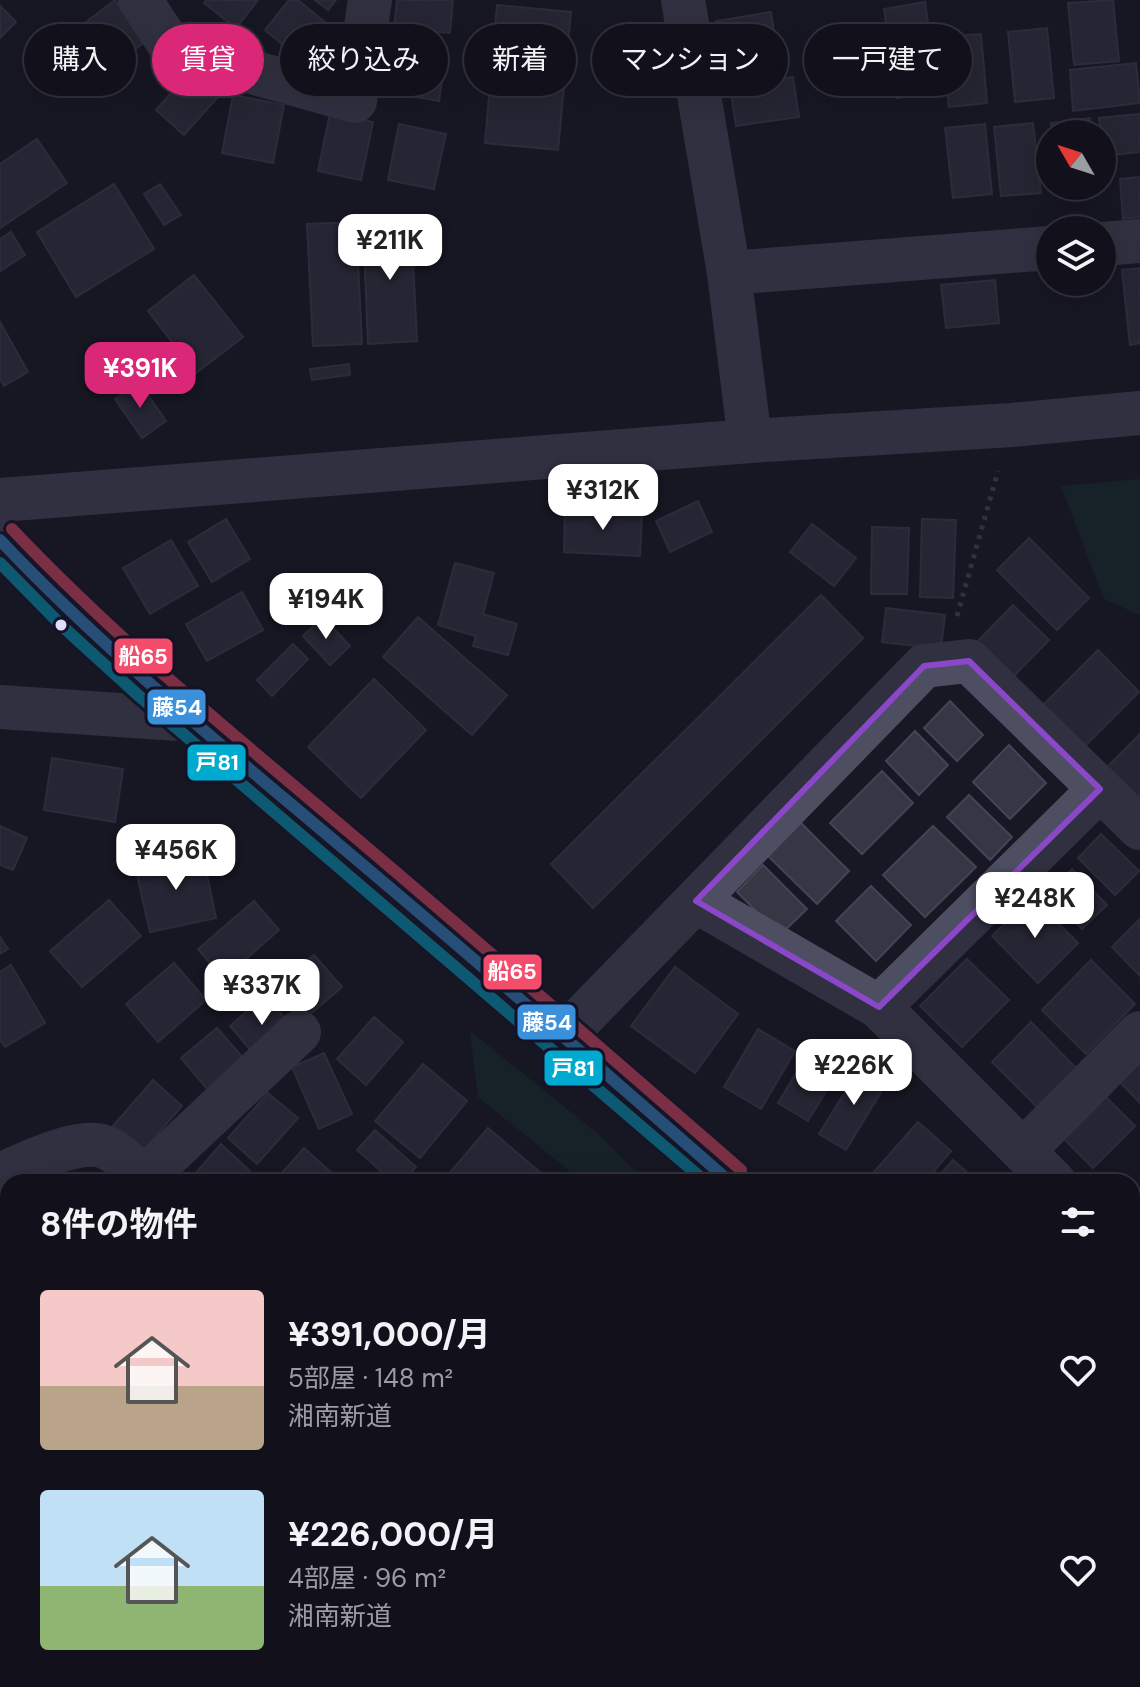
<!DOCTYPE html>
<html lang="ja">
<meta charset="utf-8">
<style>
:root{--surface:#12111b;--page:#1b1a24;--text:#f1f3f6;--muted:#9c9da3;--line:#31313a;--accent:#db2777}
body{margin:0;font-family:"DM Sans","Noto Sans JP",sans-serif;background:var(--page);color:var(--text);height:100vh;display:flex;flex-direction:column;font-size:30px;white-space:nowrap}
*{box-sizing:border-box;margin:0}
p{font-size:26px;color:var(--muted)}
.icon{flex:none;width:44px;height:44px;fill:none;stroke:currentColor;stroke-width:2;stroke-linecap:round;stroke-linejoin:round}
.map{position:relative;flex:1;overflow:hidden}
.panel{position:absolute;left:0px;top:1174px;width:1140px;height:514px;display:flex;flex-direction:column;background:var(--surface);border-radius:24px 24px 0 0;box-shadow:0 8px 32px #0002,0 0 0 2px var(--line)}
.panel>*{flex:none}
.top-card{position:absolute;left:24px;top:24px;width:1092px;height:72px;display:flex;gap:16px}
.needle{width:52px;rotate:309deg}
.tools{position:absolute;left:1036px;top:120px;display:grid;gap:16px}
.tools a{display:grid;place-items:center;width:80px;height:80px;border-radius:50%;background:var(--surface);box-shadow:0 8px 32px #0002,0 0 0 2px var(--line);font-size:40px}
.price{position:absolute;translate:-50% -68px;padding:0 18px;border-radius:16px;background:#fff;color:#222;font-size:26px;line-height:52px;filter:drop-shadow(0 2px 4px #0008)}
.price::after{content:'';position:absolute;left:50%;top:48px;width:24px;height:18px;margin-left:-12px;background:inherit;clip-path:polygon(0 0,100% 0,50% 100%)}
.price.current{background:var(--accent);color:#fff}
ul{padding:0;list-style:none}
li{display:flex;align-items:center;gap:24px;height:200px;padding:0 40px}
li span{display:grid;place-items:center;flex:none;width:224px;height:160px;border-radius:8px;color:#555}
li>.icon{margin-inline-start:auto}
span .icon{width:96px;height:96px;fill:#fffc;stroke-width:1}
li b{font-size:34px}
h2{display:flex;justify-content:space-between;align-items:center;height:96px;padding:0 40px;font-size:34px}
.tag{padding:0 28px;border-radius:36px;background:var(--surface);box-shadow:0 8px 32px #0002,0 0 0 2px var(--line);font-size:28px;line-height:72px}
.tag.current{background:var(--accent);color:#fff}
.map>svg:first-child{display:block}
.green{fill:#162e2e}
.building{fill:#373645;stroke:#454356;stroke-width:2}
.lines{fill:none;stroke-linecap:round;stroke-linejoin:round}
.path{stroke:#47535f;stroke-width:5;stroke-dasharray:4 6;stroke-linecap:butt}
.minor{stroke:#4e4e63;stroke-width:44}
.major{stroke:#554e68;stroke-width:44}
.bus-1-casing{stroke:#141229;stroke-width:18}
.bus-2-casing{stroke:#141229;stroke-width:18}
.bus-3-casing{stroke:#141229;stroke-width:18}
.bus-1{stroke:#3a90db;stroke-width:12}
.bus-2{stroke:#00a9ce;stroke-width:12}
.bus-3{stroke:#f44d6c;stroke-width:12}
.marked{fill:none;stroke:#8a47c8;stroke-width:6;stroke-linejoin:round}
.bus-dot{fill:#ddddfc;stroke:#141229;stroke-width:3}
.line-badge{stroke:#141229;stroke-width:3}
.badge-label{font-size:22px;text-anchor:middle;font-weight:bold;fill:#fff}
</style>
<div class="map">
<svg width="1140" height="1687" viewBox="0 0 1140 1687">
<rect width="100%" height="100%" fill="#181724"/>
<path class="green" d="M1140,479V615L1104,599L1061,486Z
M470,1031L598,1134L646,1182H583L478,1097Z
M1065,1680H1108L1113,1687H1071Z"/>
<path class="building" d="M115,0L146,41L112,67L81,26Z
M206,0H258L236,28L204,3Z
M289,0H298L333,29L305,63L265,30Z
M315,0H336L328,10Z
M397,0H453L450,33L394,28Z
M1113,0L1119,61L1074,65L1068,3Z
M925,2L938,92L897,98L884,9Z
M497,5L571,12L558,150L485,143Z
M0,6L16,22L0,38Z
M771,12L779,66L724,74L716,21Z
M1047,28L1054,98L1015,102L1008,32Z
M981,34L987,103L949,107L941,37Z
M407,41L447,47L439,101L399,94Z
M1136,63L1140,103L1073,111L1070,70Z
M189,73L217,98L184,135L156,110Z
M793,77L799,117L736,126L730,87Z
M233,95L284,105L273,163L222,153Z
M330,113L373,122L361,180L318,171Z
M1140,114V152L1103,156L1099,118Z
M1090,118L1092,134H1052L1051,123Z
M1033,123L1041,193L1001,196L994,127Z
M399,124L446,134L434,189L388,180Z
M985,124L992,194L953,198L945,128Z
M37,139L67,183L0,228V164Z
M1140,177V217L1123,219L1120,179Z
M114,184L154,249L76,297L37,232Z
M160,184L181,215L164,225L144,194Z
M1057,186H1097V188L1058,193Z
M411,219L417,341L368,344L363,222Z
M356,222L362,344L313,346L307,224Z
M11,232L25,255L0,271V239Z
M1140,268V343L1130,345L1122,270Z
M194,275L243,337L196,373L148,311Z
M995,280L999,323L946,328L941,285Z
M0,322L28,372L4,386L0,379Z
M349,364L350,375L312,380L310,369Z
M139,382L166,421L142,438L115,399Z
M698,501L712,532L670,552L656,521Z
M565,508L642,512L640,556L564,552Z
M226,519L250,559L212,582L188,542Z
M922,519L956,520L953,598L920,597Z
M812,524L856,558L834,586L790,552Z
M872,527L909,528L907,594H871Z
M1029,538L1089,598L1057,630L997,570Z
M171,540L198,586L150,614L123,568Z
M455,563L494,573L483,614L517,624L508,655L473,646L476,636L438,625Z
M242,592L263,630L207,661L186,624Z
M821,595L863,638L593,908L551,864Z
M1013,605L1049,640L1005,685L970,649Z
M886,608L945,615L941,649L882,642Z
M323,617L350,646L330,665L303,636Z
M418,617L507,695L472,735L383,657Z
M293,644L308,659L272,696L257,680Z
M1098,650L1139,692L1085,746L1043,705Z
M374,679L426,730L361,798L308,747Z
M950,701L983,735L957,761L924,728Z
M915,731L948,765L919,795L886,761Z
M1140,734V816L1099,775Z
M1009,745L1046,783L1010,819L973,782Z
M52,758L123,769L115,822L44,810Z
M882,771L913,803L862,854L830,823Z
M969,795L1012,837L990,860L947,817Z
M800,822L849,871L817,904L767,855Z
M0,826L27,838L13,870L0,865Z
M933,826L976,867L925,917L883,875Z
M1101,834L1139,871L1115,895L1078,858Z
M202,851L216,918L150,932L135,866Z
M763,865L807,909L780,935L737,892Z
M1072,869L1107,905L1082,929L1048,893Z
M871,886L911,925L876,961L836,921Z
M1032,897L1078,943L1038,983L992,936Z
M109,900L141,936L82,987L50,951Z
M254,901L279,930L223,979L198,949Z
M1140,919V976L1112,947Z
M0,937L8,949L0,954Z
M314,955L342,987L306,1018L278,985Z
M967,959L1009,1000L962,1047L920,1006Z
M1091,960L1135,1004L1086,1054L1042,1010Z
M174,963L206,1000L158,1042L126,1004Z
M11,965L45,1023L5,1047L0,1040V972Z
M675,967L738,1014L695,1073L631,1026Z
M265,995L293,1028L258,1059L230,1026Z
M374,1017L403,1042L366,1085L337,1059Z
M1031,1022L1076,1068L1037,1107L992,1062Z
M217,1028L245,1060L209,1091L181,1058Z
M758,1029L795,1051L761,1109L724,1087Z
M324,1053L352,1114L319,1129L292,1067Z
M807,1055L837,1073L808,1121L778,1103Z
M1140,1056V1103L1117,1079Z
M863,1063L889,1079L846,1150L819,1134Z
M423,1064L467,1101L420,1158L375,1121Z
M153,1080L182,1106L142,1152L113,1126Z
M1101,1092L1135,1126L1093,1168L1059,1134Z
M268,1093L298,1118L257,1164L228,1138Z
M918,1122L951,1151L925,1182H865Z
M488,1128L547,1178L544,1182H442Z
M375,1130L416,1167L403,1182H393L357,1150Z
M221,1144L250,1171L239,1182H188Z
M304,1148L333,1174L326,1182H274Z
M953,1160L978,1182H934Z
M83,1173L87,1182H64Z
M0,1222L8,1241L0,1245Z
M1140,1318V1387L1132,1395V1326Z
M1140,1400V1426L1132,1418V1408Z
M8,1544V1598L0,1600V1547Z
M139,1680H177L181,1687H127Z
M209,1680H251L255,1687H213Z
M341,1680H385L389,1687H328Z
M518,1680H522L527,1687H509Z
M583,1680H617L622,1685L577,1687Z
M799,1680H866L869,1683L865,1687H806Z"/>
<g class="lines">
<path class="path" d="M957,616L998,471"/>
<path class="minor" d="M140,0L173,50L355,101L370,0
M683,0L729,273L750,441
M1102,244L1140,241
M729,273L1050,248
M0,500L750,441L1012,425L1140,413
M0,707L193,720
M696,901L879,1007L1054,1182
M879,1007L1100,789
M564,1036L924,666L969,661L1140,828
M1023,1151L1140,1033
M0,1175C25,1164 75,1139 102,1146C120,1152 133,1168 144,1182
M143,1179L299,1032
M1132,1261L1140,1269
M0,1508L5,1507
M719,1680L726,1687
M651,1687L658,1680"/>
<path class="major" d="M0,540C94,643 203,729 309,819C451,939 591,1060 730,1182
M1132,1597L1140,1607"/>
<defs>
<path id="bus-1" d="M0,540C104,650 221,745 337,843C469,954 600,1068 730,1182"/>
<path id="bus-2" d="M0,563L62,626L139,696L706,1182"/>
<path id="bus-3" d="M12,529C116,639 234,735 350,833C481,944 611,1057 741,1170"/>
</defs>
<use href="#bus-1" class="bus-1-casing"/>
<use href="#bus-2" class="bus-2-casing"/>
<use href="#bus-3" class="bus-3-casing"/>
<use href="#bus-1" class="bus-1"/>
<use href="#bus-2" class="bus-2"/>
<use href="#bus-3" class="bus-3"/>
</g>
<path d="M0 0H1140V1687H0ZM969,661L1100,789L879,1007L696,901L924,666Z" fill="#181724" fill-opacity=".55" fill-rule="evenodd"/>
<path class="marked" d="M969,661L1100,789L879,1007L696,901L924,666Z"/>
<circle class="bus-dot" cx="61" cy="625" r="7"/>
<g class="line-badge">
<rect x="113" y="637" width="61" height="38" rx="8" fill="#f44d6c"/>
<rect x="146" y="688" width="61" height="38" rx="8" fill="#3a90db"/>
<rect x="186" y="743" width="61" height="39" rx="8" fill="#00a9ce"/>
<rect x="482" y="953" width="61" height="38" rx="8" fill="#f44d6c"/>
<rect x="516" y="1003" width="61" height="38" rx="8" fill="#3a90db"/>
<rect x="543" y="1049" width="61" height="38" rx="8" fill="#00a9ce"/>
</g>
<g class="badge-label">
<text x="143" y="664">船65</text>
<text x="177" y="715">藤54</text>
<text x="217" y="770">戸81</text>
<text x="512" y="979">船65</text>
<text x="547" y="1030">藤54</text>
<text x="573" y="1076">戸81</text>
</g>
</svg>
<div class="tools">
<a><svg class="needle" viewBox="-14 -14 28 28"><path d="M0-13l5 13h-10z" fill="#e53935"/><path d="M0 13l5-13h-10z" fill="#9c9da3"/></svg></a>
<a><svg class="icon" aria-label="layers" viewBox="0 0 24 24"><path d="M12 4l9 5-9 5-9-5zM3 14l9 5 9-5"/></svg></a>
</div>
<b class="price" style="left:390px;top:282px">¥211K</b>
<b class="price current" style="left:140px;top:410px">¥391K</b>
<b class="price" style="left:603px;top:532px">¥312K</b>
<b class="price" style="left:326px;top:641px">¥194K</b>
<b class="price" style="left:176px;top:892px">¥456K</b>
<b class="price" style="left:1035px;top:940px">¥248K</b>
<b class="price" style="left:262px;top:1027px">¥337K</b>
<b class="price" style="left:854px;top:1107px">¥226K</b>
<div class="top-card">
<a class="tag">購入</a>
<a class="tag current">賃貸</a>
<a class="tag">絞り込み</a>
<a class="tag">新着</a>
<a class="tag">マンション</a>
<a class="tag">一戸建て</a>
</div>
<section class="panel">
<h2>8件の物件<svg class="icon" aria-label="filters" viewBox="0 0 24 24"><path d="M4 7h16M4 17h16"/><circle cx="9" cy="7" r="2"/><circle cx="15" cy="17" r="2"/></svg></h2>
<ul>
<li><span style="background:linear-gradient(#f6c9c9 60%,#b9a48a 0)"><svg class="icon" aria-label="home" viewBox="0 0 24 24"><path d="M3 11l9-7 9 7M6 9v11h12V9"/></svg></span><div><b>¥391,000/月</b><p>5部屋 · 148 m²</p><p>湘南新道</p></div><svg class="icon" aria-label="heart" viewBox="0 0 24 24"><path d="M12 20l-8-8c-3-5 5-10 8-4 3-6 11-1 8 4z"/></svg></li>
<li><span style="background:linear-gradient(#bfe0f5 60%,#8fb573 0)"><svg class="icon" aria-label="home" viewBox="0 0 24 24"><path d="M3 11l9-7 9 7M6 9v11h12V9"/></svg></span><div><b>¥226,000/月</b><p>4部屋 · 96 m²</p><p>湘南新道</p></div><svg class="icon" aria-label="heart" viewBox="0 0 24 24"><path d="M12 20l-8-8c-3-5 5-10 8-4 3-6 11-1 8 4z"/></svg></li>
</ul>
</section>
</div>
